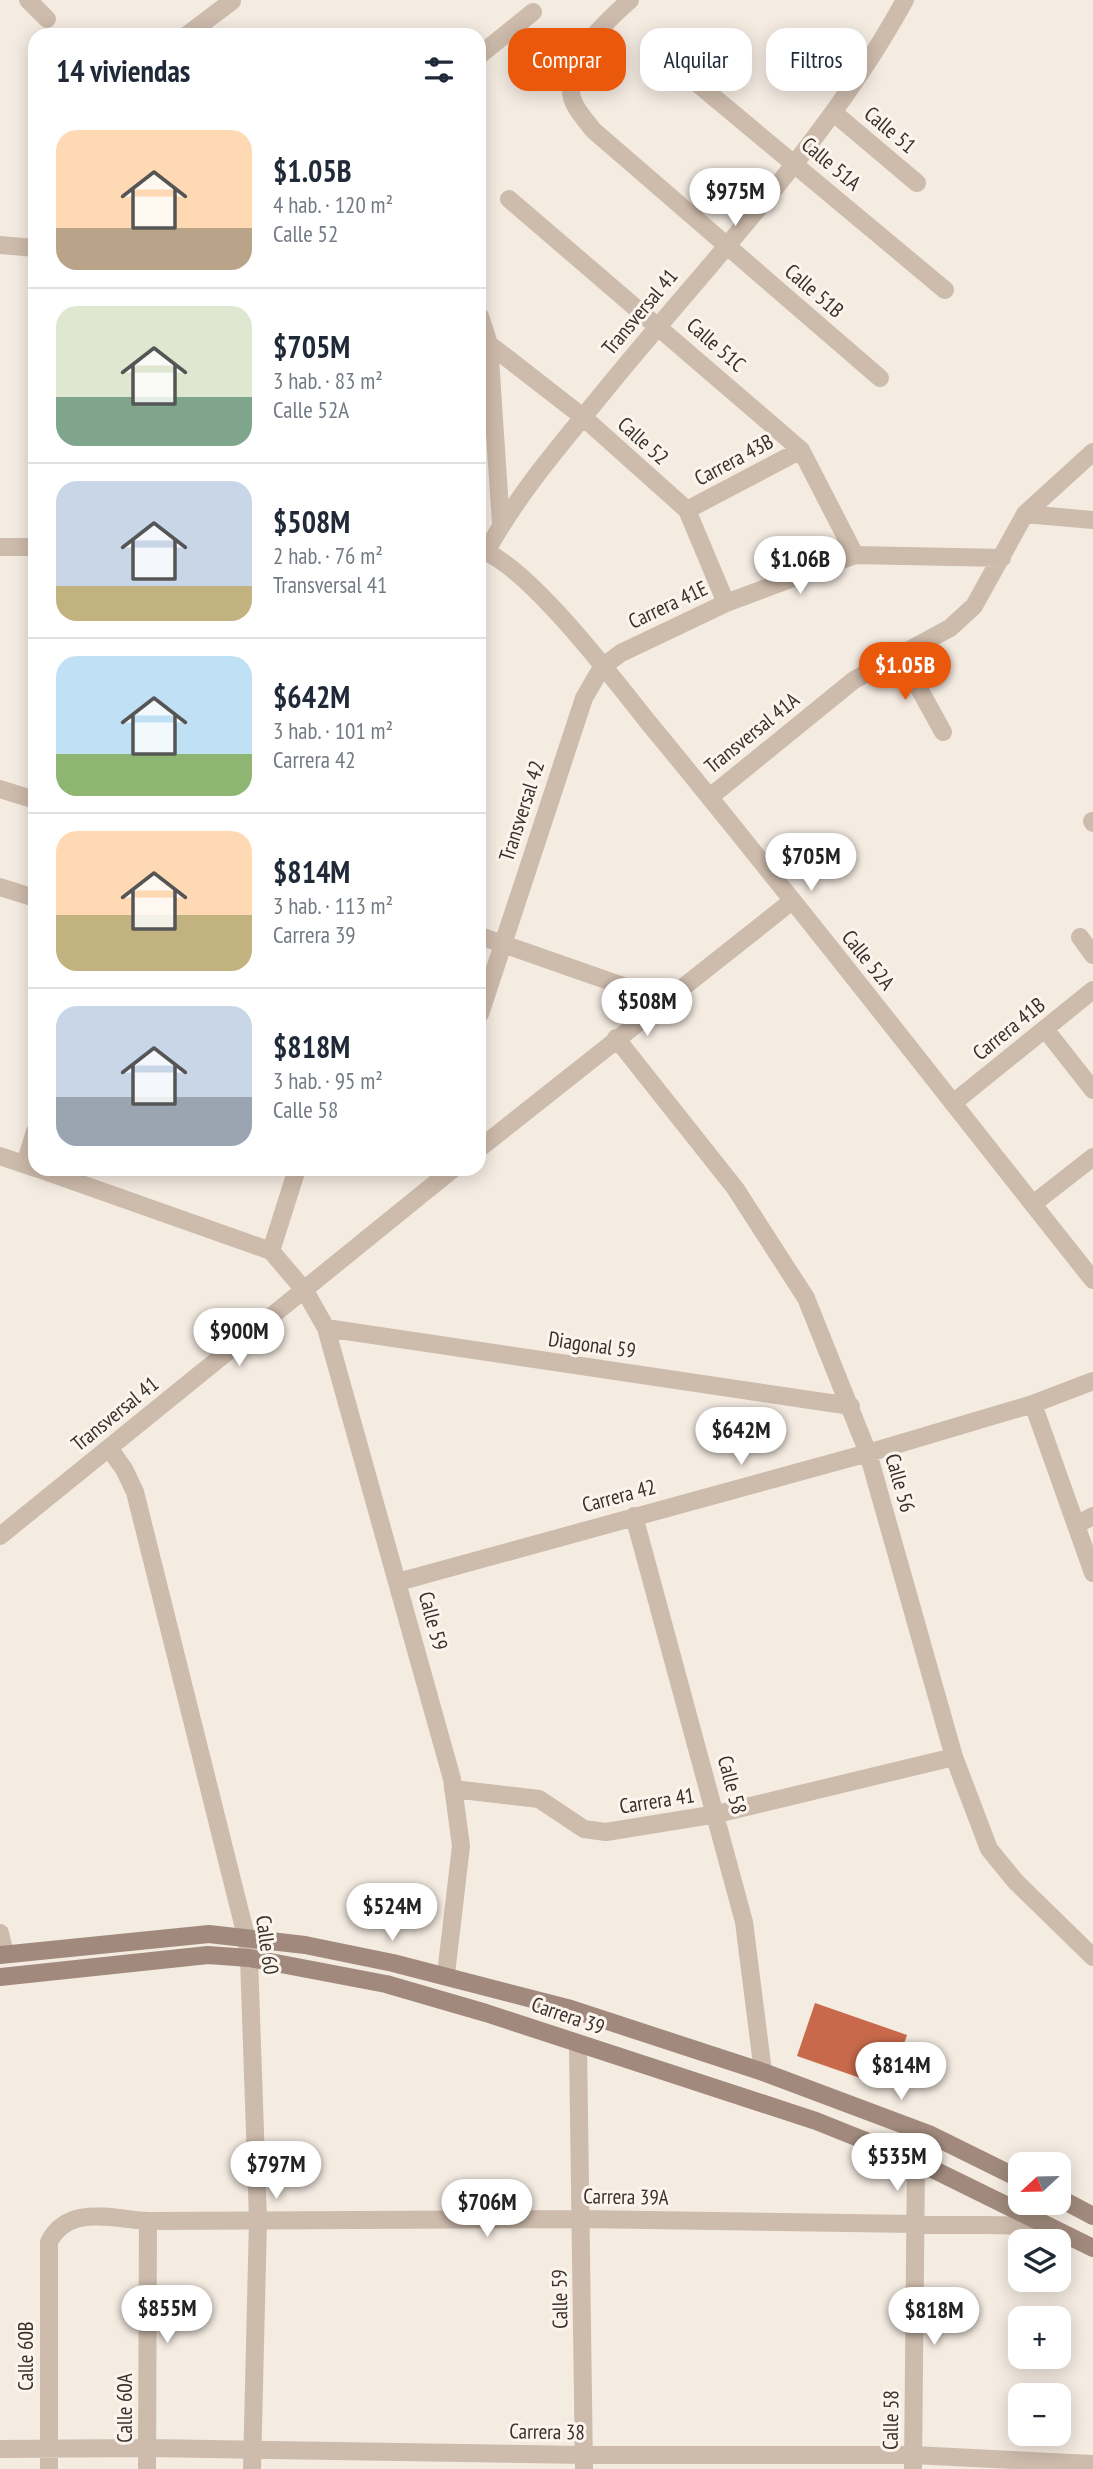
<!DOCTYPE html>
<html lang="es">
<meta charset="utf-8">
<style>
:root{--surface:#fff;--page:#f6f6f7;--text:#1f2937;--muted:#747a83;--line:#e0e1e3;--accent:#ea580c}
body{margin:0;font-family:"PT Sans Narrow",sans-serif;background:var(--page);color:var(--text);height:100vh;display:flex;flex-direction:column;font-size:26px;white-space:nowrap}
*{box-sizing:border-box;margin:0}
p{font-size:23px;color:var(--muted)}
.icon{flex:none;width:38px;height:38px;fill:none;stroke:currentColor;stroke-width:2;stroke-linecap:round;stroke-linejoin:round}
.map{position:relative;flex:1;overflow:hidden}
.panel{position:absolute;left:28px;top:28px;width:458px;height:1148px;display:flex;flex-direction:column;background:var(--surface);border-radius:21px;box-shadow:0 4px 18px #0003}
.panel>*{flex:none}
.top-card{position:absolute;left:508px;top:28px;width:480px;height:63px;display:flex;gap:14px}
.needle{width:46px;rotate:248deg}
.controls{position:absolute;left:1008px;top:2152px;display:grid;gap:14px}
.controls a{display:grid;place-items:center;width:63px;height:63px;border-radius:14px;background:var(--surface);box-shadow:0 4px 18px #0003;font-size:35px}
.price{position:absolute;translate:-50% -60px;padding:0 16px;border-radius:24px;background:#fff;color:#222;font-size:23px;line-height:46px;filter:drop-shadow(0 2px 4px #0008)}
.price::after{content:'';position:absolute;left:50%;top:42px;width:21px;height:16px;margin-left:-10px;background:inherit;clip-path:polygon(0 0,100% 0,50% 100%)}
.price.current{background:var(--accent);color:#fff}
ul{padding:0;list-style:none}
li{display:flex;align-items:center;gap:21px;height:175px;padding:0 28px}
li+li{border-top:2px solid var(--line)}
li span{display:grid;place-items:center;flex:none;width:196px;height:140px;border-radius:21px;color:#555}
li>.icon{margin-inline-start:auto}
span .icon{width:84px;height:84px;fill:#fffc;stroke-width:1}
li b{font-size:30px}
h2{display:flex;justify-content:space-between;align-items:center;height:84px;padding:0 28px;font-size:30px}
.chip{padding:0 24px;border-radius:21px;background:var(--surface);box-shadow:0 4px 18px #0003;font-size:24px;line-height:63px}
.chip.current{background:var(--accent);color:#fff}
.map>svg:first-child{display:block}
.building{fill:#c8694b}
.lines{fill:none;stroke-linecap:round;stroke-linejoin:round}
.minor{stroke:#cdbbac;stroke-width:18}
.tertiary{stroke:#cdbbac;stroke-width:18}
.secondary{stroke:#a18a7d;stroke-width:18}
.labels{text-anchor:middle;stroke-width:6;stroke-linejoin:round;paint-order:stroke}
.street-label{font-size:21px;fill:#3b302b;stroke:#fbf5ee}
</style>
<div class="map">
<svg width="1093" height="2469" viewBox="0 0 1093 2469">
<rect width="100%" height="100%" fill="#f4ebe1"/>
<path class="building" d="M815,2003L907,2035L889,2088L797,2056Z"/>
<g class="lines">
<path class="minor" d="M28,0L47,19
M630,0C606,22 569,54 571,91C571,105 585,119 593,130L880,378
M187,35L232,1
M480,55L533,12
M686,74L945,290
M834,113L917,183
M509,199L801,450L855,555
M0,245L35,248
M480,316L489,344L501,524
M489,344L583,417L687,510L726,603
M687,510L801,450
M1025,514L1093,520
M486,552C517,495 561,444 602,394C704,268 827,143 905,0
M900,654L943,732
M0,789L35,800
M710,797L854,680L950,628L974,606L1025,514L1093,452
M1092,821L1093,823
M0,887L35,898
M480,936L663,1000
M1080,937L1093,955
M480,1014L584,698L602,667L621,653L726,603L855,555L1002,558
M1045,1029L1093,1090
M616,1038L735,1188L806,1298L868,1453L954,1757L989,1849L1016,1882L1093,1957
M953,1103L1093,990
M480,1148L792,901
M0,1156L35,1168
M25,1164L35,1131
M39,1169L271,1251L305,1291L326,1328L452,1779L461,1846L446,1974
M1033,1204L1093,1157
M271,1251L297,1169
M326,1328L851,1406
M1033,1404L1093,1573
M109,1448L124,1469L135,1492L246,1936
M634,1516L744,1922L763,2072
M1076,1525L1093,1516
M0,1536L453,1169
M398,1582L868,1453L1033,1404L1093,1381
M453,1789L539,1799L584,1829L606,1832L717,1814L954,1757
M0,1933L5,1954
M578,2044L584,2469
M0,2449L148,2448L585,2455H913L1093,2464
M49,2469V2242C68,2204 112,2219 148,2221L581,2219L1047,2226
M147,2469L148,2221
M913,2469L916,2161"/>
<path class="tertiary" d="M0,547H35
M480,550C526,563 615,681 648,722C800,906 945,1094 1093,1280
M246,1936L249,1958L258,2220L252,2469"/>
<path class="secondary" d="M0,1955L209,1934L305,1945L393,1963L571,2009L763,2072L931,2135L1020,2179
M0,1977L208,1955L249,1958L386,1984L486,2013L816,2121L916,2161L1093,2248
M1059,2198L1093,2216"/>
</g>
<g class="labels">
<g class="street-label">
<text transform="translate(890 130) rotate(40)" y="7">Calle 51</text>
<text transform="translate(831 164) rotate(40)" y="7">Calle 51A</text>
<text transform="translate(814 291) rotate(41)" y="7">Calle 51B</text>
<text transform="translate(640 312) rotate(-50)" y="7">Transversal 41</text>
<text transform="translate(716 345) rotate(41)" y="7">Calle 51C</text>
<text transform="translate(643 441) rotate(42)" y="7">Calle 52</text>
<text transform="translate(734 460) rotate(-28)" y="7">Carrera 43B</text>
<text transform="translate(668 605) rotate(-25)" y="7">Carrera 41E</text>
<text transform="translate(752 733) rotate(-39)" y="7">Transversal 41A</text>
<text transform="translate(522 811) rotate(-72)" y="7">Transversal 42</text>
<text transform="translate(868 960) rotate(51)" y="7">Calle 52A</text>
<text transform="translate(1009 1029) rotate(-39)" y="7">Carrera 41B</text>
<text transform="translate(592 1345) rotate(8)" y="7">Diagonal 59</text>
<text transform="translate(115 1414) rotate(-39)" y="7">Transversal 41</text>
<text transform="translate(900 1483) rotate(74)" y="7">Calle 56</text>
<text transform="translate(619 1496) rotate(-15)" y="7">Carrera 42</text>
<text transform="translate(433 1621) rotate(75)" y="7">Calle 59</text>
<text transform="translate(732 1785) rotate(75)" y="7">Calle 58</text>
<text transform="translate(657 1801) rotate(-9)" y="7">Carrera 41</text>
<text transform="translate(267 1945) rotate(82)" y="7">Calle 60</text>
<text transform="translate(568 2016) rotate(19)" y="7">Carrera 39</text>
<text transform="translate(626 2197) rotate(1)" y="7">Carrera 39A</text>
<text transform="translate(560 2299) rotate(-91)" y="7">Calle 59</text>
<text transform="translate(26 2356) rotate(-90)" y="7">Calle 60B</text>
<text transform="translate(125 2408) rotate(-90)" y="7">Calle 60A</text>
<text transform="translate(891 2420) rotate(-89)" y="7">Calle 58</text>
<text transform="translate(547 2432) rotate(1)" y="7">Carrera 38</text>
</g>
</g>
</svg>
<div class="controls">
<a><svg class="needle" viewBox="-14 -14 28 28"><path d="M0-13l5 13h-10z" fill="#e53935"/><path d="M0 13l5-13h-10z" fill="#747a83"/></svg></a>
<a><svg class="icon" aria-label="layers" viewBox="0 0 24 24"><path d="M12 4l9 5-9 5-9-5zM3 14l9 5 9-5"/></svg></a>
<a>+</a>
<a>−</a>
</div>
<b class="price" style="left:735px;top:228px">$975M</b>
<b class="price" style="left:800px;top:596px">$1.06B</b>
<b class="price current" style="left:905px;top:702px">$1.05B</b>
<b class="price" style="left:811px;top:893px">$705M</b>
<b class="price" style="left:647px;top:1038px">$508M</b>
<b class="price" style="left:239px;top:1368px">$900M</b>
<b class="price" style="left:741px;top:1467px">$642M</b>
<b class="price" style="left:392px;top:1943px">$524M</b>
<b class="price" style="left:901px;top:2102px">$814M</b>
<b class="price" style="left:897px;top:2193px">$535M</b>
<b class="price" style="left:276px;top:2201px">$797M</b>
<b class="price" style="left:487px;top:2239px">$706M</b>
<b class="price" style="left:167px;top:2345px">$855M</b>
<b class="price" style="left:934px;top:2347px">$818M</b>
<div class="top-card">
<a class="chip current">Comprar</a>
<a class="chip">Alquilar</a>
<a class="chip">Filtros</a>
</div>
<section class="panel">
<h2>14 viviendas<svg class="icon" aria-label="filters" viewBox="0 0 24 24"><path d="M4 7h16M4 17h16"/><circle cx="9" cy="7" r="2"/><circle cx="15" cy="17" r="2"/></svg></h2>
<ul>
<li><span style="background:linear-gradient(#ffd9b3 70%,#b9a48a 0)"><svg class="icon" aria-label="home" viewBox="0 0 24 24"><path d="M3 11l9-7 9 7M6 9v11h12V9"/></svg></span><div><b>$1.05B</b><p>4 hab. · 120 m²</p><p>Calle 52</p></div></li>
<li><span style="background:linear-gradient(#dfe7d0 65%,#7fa58c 0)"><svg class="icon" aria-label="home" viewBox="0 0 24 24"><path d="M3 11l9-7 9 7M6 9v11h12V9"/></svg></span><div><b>$705M</b><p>3 hab. · 83 m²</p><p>Calle 52A</p></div></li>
<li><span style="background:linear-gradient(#c9d6e8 75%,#c2b280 0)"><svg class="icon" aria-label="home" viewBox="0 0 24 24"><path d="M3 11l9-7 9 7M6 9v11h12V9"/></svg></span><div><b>$508M</b><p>2 hab. · 76 m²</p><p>Transversal 41</p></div></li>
<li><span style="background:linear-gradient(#bfe0f5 70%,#8fb573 0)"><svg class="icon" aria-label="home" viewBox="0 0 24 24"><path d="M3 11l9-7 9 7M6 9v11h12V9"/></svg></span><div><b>$642M</b><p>3 hab. · 101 m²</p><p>Carrera 42</p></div></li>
<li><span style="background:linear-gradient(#ffd9b3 60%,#c2b280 0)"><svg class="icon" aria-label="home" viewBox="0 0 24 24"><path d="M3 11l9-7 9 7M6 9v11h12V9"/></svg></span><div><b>$814M</b><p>3 hab. · 113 m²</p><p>Carrera 39</p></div></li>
<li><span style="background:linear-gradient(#c9d6e8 65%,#9aa5b1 0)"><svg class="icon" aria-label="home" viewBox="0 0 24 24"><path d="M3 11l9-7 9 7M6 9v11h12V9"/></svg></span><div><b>$818M</b><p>3 hab. · 95 m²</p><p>Calle 58</p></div></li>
</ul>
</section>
</div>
